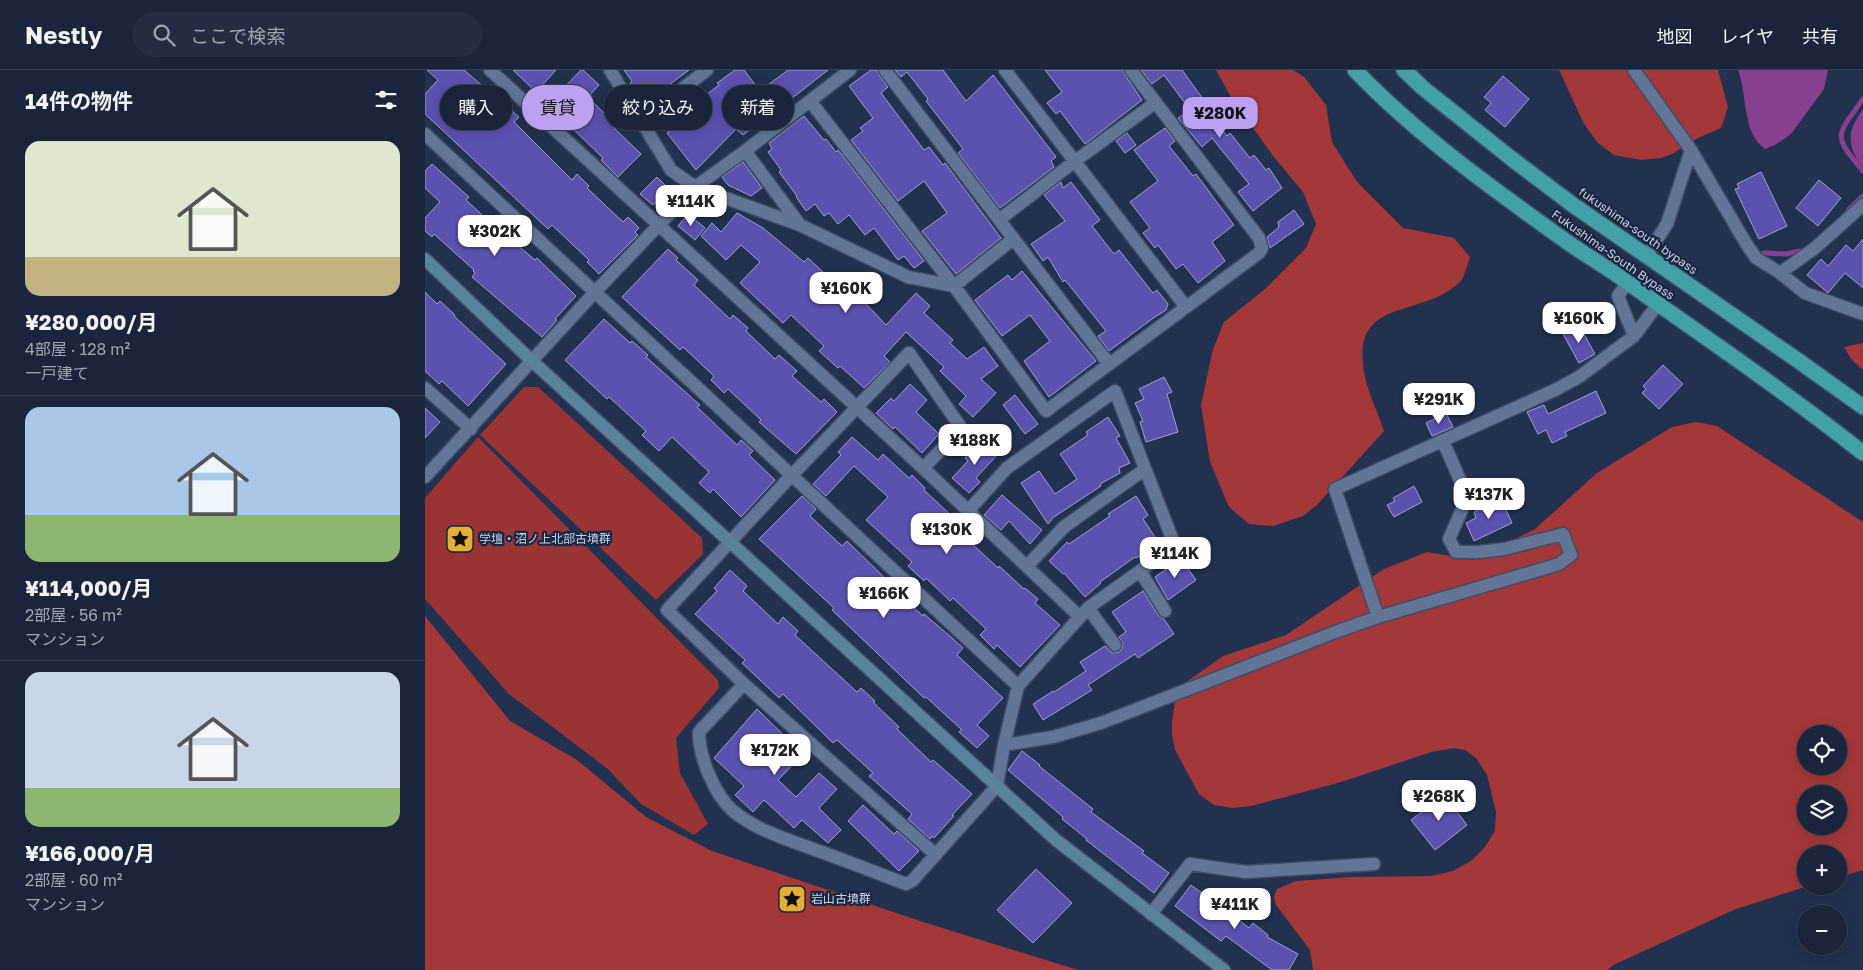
<!DOCTYPE html>
<html lang="ja">
<meta charset="utf-8">
<style>
:root{--surface:#1a253b;--page:#232d42;--text:#f1f3f6;--muted:#9fa5af;--line:#384255;--accent:#bca0f2}
body{margin:0;font-family:"Golos Text","Noto Sans JP",sans-serif;background:var(--page);color:var(--text);height:100vh;display:flex;flex-direction:column;font-size:19px;white-space:nowrap}
*{box-sizing:border-box;margin:0}
p{font-size:16px;color:var(--muted)}
.icon{flex:none;width:28px;height:28px;fill:none;stroke:currentColor;stroke-width:2;stroke-linecap:round;stroke-linejoin:round}
.map{position:relative;flex:1;overflow:hidden}
.drawer{display:flex;flex-direction:column;background:var(--surface);width:425px}
.drawer>*{flex:none}
.top-card{position:absolute;left:15px;top:15px;width:475px;height:45px;display:flex;gap:10px}
.controls{position:absolute;left:1372px;top:655px;display:grid;gap:10px}
.controls a{display:grid;place-items:center;width:50px;height:50px;border-radius:50%;background:var(--surface);box-shadow:0 2px 12px #0003,0 0 0 1px var(--line);font-size:25px}
.price{position:absolute;translate:-50% -42px;padding:0 11px;border-radius:10px;background:#fff;color:#222;font-size:16px;line-height:32px;filter:drop-shadow(0 1px 2px #0008)}
.price::after{content:'';position:absolute;left:50%;top:30px;width:15px;height:11px;margin-left:-8px;background:inherit;clip-path:polygon(0 0,100% 0,50% 100%)}
.price.on{background:var(--accent);color:#111}
ul{padding:0;list-style:none}
li{display:grid;align-content:center;gap:10px;height:265px;padding:0 25px}
li+li{border-top:1px solid var(--line)}
li span{display:grid;place-items:center;height:155px;border-radius:15px;color:#555}
li>.icon{margin-inline-start:auto}
span .icon{width:90px;height:90px;fill:#fffc;stroke-width:1}
li b{font-size:21px}
h2{display:flex;justify-content:space-between;align-items:center;height:60px;padding:0 25px;font-size:21px}
.chip{padding:0 18px;border-radius:22px;background:var(--surface);box-shadow:0 2px 12px #0003,0 0 0 1px var(--line);font-size:18px;line-height:45px}
.chip.on{background:var(--accent);color:#111}
header{display:flex;align-items:center;gap:30px;box-sizing:border-box;height:70px;padding:0 25px;background:var(--surface);border-bottom:1px solid var(--line)}
header strong{font-size:24px}
nav{display:flex;gap:28px;margin-inline-start:auto;font-size:18px}
.search{width:350px;height:45px;background:var(--page);display:flex;align-items:center;gap:12px;box-sizing:border-box;padding:0 18px;border-radius:28px;color:var(--muted);font-size:19px}
main{display:flex;flex:1;min-height:0}
.map>svg:first-child{display:block}
.green{fill:#9a3334}
.forest{fill:#a43839;fill-rule:evenodd}
.water{fill:#87408f}
.lines{fill:none;stroke-linecap:round;stroke-linejoin:round}
.stream{stroke:#87408f;stroke-width:5}
.building{fill:#5a52af;stroke:#9fa0c8}
.street-casing{stroke:#404c66;stroke-width:15}
.secondary-casing{stroke:#404c66;stroke-width:15}
.highway-casing{stroke:#404c66;stroke-width:18}
.street{stroke:#637597;stroke-width:12}
.secondary{stroke:#59829c;stroke-width:12}
.highway{stroke:#41a0a8;stroke-width:15}
.labels{text-anchor:middle;stroke-width:4.5;stroke-linejoin:round;paint-order:stroke}
.street-label{font-size:12px;fill:#c8d2e6;stroke:#192744}
.poi-label{font-size:12px;fill:#c8d2e6;stroke:#192744;text-anchor:start}
</style>
<header>
<strong>Nestly</strong>
<div class="search"><svg class="icon" aria-label="search" viewBox="0 0 24 24"><circle cx="10" cy="10" r="6"/><path d="M15 15l6 6"/></svg>ここで検索</div>
<nav><a>地図</a><a>レイヤ</a><a>共有</a></nav>
</header>
<main>
<section class="drawer">
<h2>14件の物件<svg class="icon" aria-label="filters" viewBox="0 0 24 24"><path d="M4 7h16M4 17h16"/><circle cx="9" cy="7" r="2"/><circle cx="15" cy="17" r="2"/></svg></h2>
<ul>
<li><span style="background:linear-gradient(#dfe7d0 75%,#c2b280 0)"><svg class="icon" aria-label="home" viewBox="0 0 24 24"><path d="M3 11l9-7 9 7M6 9v11h12V9"/></svg></span><div><b>¥280,000/月</b><p>4部屋 · 128 m²</p><p>一戸建て</p></div></li>
<li><span style="background:linear-gradient(#a9c7e8 70%,#8fb573 0)"><svg class="icon" aria-label="home" viewBox="0 0 24 24"><path d="M3 11l9-7 9 7M6 9v11h12V9"/></svg></span><div><b>¥114,000/月</b><p>2部屋 · 56 m²</p><p>マンション</p></div></li>
<li><span style="background:linear-gradient(#c9d6e8 75%,#8fb573 0)"><svg class="icon" aria-label="home" viewBox="0 0 24 24"><path d="M3 11l9-7 9 7M6 9v11h12V9"/></svg></span><div><b>¥166,000/月</b><p>2部屋 · 60 m²</p><p>マンション</p></div></li>
</ul>
</section>
<div class="map">
<svg width="1438" height="900" viewBox="0 0 1438 900">
<rect width="100%" height="100%" fill="#22314f"/>
<path class="green" d="M99,317H113L277,468L278,484L231,530L55,365Z
M53,367L293,610L294,618L251,668L255,703L283,754L269,765L216,734L183,699L84,624L0,529V428Z"/>
<path class="forest" d="M791,0H868L879,7L901,35L907,72L932,112L978,158L1029,168L1045,187C1042,194 1040,207 1035,212C995,250 923,225 940,307C944,325 953,343 959,361L892,435L878,446L848,456L824,454L804,437L785,392L776,335L788,279L799,252L840,219L881,178L891,154L878,122L849,87L807,29Z
M1134,0H1293L1303,37L1296,58L1273,68L1247,84L1236,88L1216,90L1189,85L1173,73L1159,54Z
M1438,273V300L1427,290L1419,277Z
M1271,352L1292,356L1438,452V800L1414,807V784H1381V816H1383L1311,839L1188,895L1183,900H888L885,880L851,835L849,827L852,819L871,811L926,807L1006,806L1028,801L1046,791L1060,777L1070,761L1071,742L1062,705L1051,688L1040,680L1030,678L1006,682L916,712L826,736L807,738L789,735L774,724L750,680L747,664V652L750,632L760,613L798,586L861,565L959,499L1002,482L1048,490L1110,459L1172,403L1247,357ZM1381,664H1414V696H1381ZM1381,724H1414V756H1381Z
M0,546L85,651L152,690L221,747L287,781L498,852L653,900H0Z"/>
<path class="water" d="M1313,0H1403L1399,19L1366,64L1350,75L1340,79C1316,61 1323,26 1313,0Z
M1438,39V96L1435,95C1422,72 1422,62 1438,39Z"/>
<g class="lines">
<path class="stream" d="M1438,29C1411,67 1407,64 1438,101
M1424,139L1438,126
M1339,183L1361,184L1375,181"/>
</g>
<path class="building" d="M2,0H39L94,47L89,52L147,110L152,104L164,116L162,118L198,152L203,147L214,158L210,162L213,165L174,204L162,192L164,190L127,155L123,159L0,44V24L13,10Z
M88,0H131L111,22Z
M156,0H158L174,15L163,27L182,46L191,37L200,46L189,58L216,84L193,107L176,90L178,88L142,53L139,56L130,47L145,31L135,22Z
M199,0H264L220,33L205,13L207,11Z
M310,0H319L335,21L363,0H403L366,29L369,33L334,60L331,55L318,65L311,59L271,100L242,63L268,43L264,38L294,15L292,13Z
M446,0H452L454,5L463,17L456,23L499,80L504,77L518,95L520,93L576,168L531,204L497,161L522,143L499,111L473,131L426,70L438,61L435,58L448,48L424,16Z
M470,0H518L541,31L568,5L631,87L626,91L629,97L575,138L533,83L538,79L501,31L503,29L482,2L476,7Z
M620,0H698L700,5L717,30L660,74L635,41L631,44L622,33L637,22Z
M716,0H757L778,29L775,32L802,66L805,63L825,88L829,85L841,100L844,98L857,118L828,141L813,122L824,114L787,68L777,77L753,48L765,40L739,5L727,14Z
M1078,6L1104,29L1080,57L1060,40L1066,33L1059,27Z
M379,46L399,70L401,69L411,82L413,80L499,191L489,198L479,186L473,190L449,158L440,165L424,145L413,154L404,143L399,146L390,134L381,141L371,127L372,126L354,102L356,100L343,82L347,79L344,73Z
M740,58L750,71L744,76L768,106L771,104L809,155L787,172L800,191L773,213L758,194L751,199L733,175L730,178L718,163L725,158L705,132L733,111L709,80Z
M702,63L711,75L700,83L691,71Z
M318,92L337,118L326,126L303,115L297,107Z
M7,94L44,127L41,130L68,155L67,156L88,175L90,173L110,190L112,188L151,226L130,249L132,250L117,267L47,207L50,203L48,201L49,200L9,164L7,167L0,161V148L15,132L0,118V101Z
M1336,102L1362,156L1334,169L1310,119L1314,118L1312,114Z
M232,107L248,123L235,136L231,132L228,135L215,124Z
M1394,110L1416,128L1393,156L1371,138Z
M636,112L638,118L646,112L675,150L667,156L689,184L694,180L728,223L732,220L743,234L741,240L727,249L684,281L673,266L681,261L640,210L638,212L623,187L618,191L606,174L640,151L619,125Z
M869,140L879,154L845,178L842,167L854,157L853,152Z
M312,143L338,158L379,192L383,188L413,216L425,203L450,224L440,233L461,255L491,223L505,236L499,243L528,270L525,273L542,289L559,277L573,296L556,309L571,323L548,347L534,334L541,326L515,301L519,297L481,262L459,286L465,292L439,318L415,296L413,298L394,281L399,276L366,245L358,253L315,213L335,192L316,175L301,190L276,166L287,153L296,162Z
M263,144L280,158L270,170L253,156Z
M1438,169V218L1420,203L1403,223L1382,205L1396,189L1403,196L1421,175L1428,181Z
M243,179L253,188L251,190L273,210L269,215L305,249L308,245L323,258L321,261L350,289L354,285L372,301L367,306L396,332L399,329L412,342L371,384L334,352L336,350L303,319L299,323L286,310L289,306L258,277L255,280L197,227Z
M597,201L671,291L624,327L599,291L625,271L605,245L577,266L550,230L583,205L587,210Z
M0,222L12,234L15,231L30,245L29,246L81,294L43,336L17,311L14,314L0,301Z
M179,249L205,273L207,271L223,285L221,287L275,335L272,337L312,375L316,370L328,381L324,385L350,410L316,447L288,419L285,423L274,413L284,402L247,367L234,381L217,365L221,361L184,327L182,329L140,290Z
M1154,255L1170,284L1154,293L1138,264Z
M1238,295L1258,314L1234,339L1217,323L1221,319L1218,316Z
M739,307L747,322L742,324L753,362L721,372L715,352L718,351L710,333L719,329L714,319Z
M485,314L502,330L491,342L514,364L497,383L470,357L468,359L451,343L466,328L469,331Z
M1171,321L1181,343L1140,362L1142,366L1127,373L1121,360L1113,364L1102,342L1119,335L1123,344Z
M590,325L613,354L600,364L578,335Z
M0,338L15,352L0,368Z
M1021,343L1028,357L1007,366L1001,353Z
M683,347L695,366L691,368L705,393L694,398L695,403L675,414L676,416L629,447L623,454L596,413L614,401L630,424L652,409L635,384L663,365L661,362Z
M427,367L453,390L458,384L484,408L487,405L500,418L499,420L546,464L542,469L573,498L574,496L599,519L600,518L613,529L610,533L635,555L595,597L572,575L569,579L555,565L561,559L528,528L525,531L501,508L499,511L483,496L487,492L441,450L463,427L429,396L401,426L388,414L416,385L413,382Z
M558,370L573,384L551,408L555,412L544,423L527,408L543,391L540,388Z
M989,416L997,432L969,447L962,435L970,431L968,428Z
M577,425L617,460L605,474L584,451L576,460L559,445Z
M377,426L391,439L385,446L417,476L422,471L464,512L463,514L498,546L499,544L526,567L538,578L532,585L578,628L552,655L564,666L552,678L534,662L537,660L501,627L499,628L407,540L409,538L334,469Z
M711,426L723,445L718,449L734,473L711,488L710,487L675,512L676,513L660,527L639,503L638,504L624,491L642,472L644,474L685,446L683,444Z
M1076,429L1087,453L1049,471L1041,453L1051,448L1049,442Z
M756,489L771,510L743,530L730,507Z
M305,500L322,516L318,521L353,554L358,547L373,561L370,565L432,622L436,618L450,631L448,632L474,657L472,659L506,692L508,690L547,724L527,745L529,746L509,768L507,766L505,769L483,749L487,744L444,706L448,703L412,670L408,673L358,624L354,628L317,593L320,590L270,544L292,521L289,518Z
M718,521L733,545L739,549L749,564L713,588L710,584L663,615L667,620L618,650L608,634L628,621L629,622L661,601L655,592L680,576L687,583L694,582L697,579L698,574L694,567L701,562L687,542Z
M332,639L378,684L353,710L371,727L394,703L412,719L394,738L416,760L403,773L377,750L369,758L339,730L328,742L310,725L319,716L289,688Z
M597,681L615,695L614,696L668,739L666,742L719,781L717,783L744,803L729,823L661,770L662,769L637,749L638,747L583,700Z
M1019,725L1042,755L1010,780L986,750Z
M438,735L469,764L472,761L494,781L474,801L423,751Z
M611,799L647,833L608,873L572,840Z
M766,815L796,837L797,836L824,858L828,853L843,865L842,867L873,884L864,900H847L801,866L796,871L750,836Z"/>
<g class="lines">
<defs>
<path id="street" d="M65,0L498,398L654,546
M185,0L246,100L270,117L375,155L483,207L529,216L588,169
M460,0L684,294
M580,0L761,237
M1209,0L1266,80L1322,175L1331,188L1355,203L1390,178L1438,135
M385,31L529,216L621,341L834,183L837,178L834,168L706,0
M216,50L282,0
M0,64L593,616
M320,81L375,155
M574,150L650,91L730,33
M1222,185L1242,154L1266,80
M1355,203L1380,223L1438,244
M1203,212L1193,226L1209,266
M0,318L46,359
M498,398L537,359L484,283L367,405L242,540L319,614L511,785
M0,407L170,222L270,117L320,81L425,0
M602,496L639,457L720,399
M715,501L740,541
M663,538L690,575
M953,547L910,419L1130,320L1154,307L1209,266L1233,234
M319,614L274,662C274,687 289,724 308,741C331,760 361,769 388,779C419,790 450,802 481,814L487,811L572,716L579,675L593,616L663,538L750,476L690,321L582,398L543,441
M579,675L628,667L676,653L913,561L953,547L1114,500L1134,494L1146,485L1138,464L1079,479L1054,482H1031L1024,469L1039,435L1041,424L1018,371
M726,844L765,794L821,802L949,794"/>
<path id="secondary" d="M0,189L107,291L631,770L799,900"/>
<path id="highway" d="M930,0C992,65 1072,122 1145,174C1164,187 1183,198 1202,212C1281,268 1362,323 1438,383
M979,0L998,18L1087,89L1148,135L1368,287L1438,337"/>
</defs>
<use href="#street" class="street-casing"/>
<use href="#secondary" class="secondary-casing"/>
<use href="#highway" class="highway-casing"/>
<use href="#street" class="street"/>
<use href="#secondary" class="secondary"/>
<use href="#highway" class="highway"/>
</g>
<defs>
<symbol id="sight-square" viewBox="-11 -11 22 22"><rect x="-9" y="-9" width="18" height="18" rx="4" fill="#e3ae35" stroke="#192744"/><path d="M0-6L1.8-2.2L6-1.7L2.9 1.2L3.7 5.4L0 3.3L-3.7 5.4L-2.9 1.2L-6-1.7L-1.8-2.2Z" fill="#111"/></symbol>
</defs>
<g fill-rule="evenodd">
<use href="#sight-square" x="19" y="453" width="32" height="32"/>
<use href="#sight-square" x="351" y="813" width="32" height="32"/>
</g>
<g class="labels">
<g class="street-label">
<text transform="translate(1213 161) rotate(35)" y="4">fukushima-south bypass</text>
<text transform="translate(1188 185) rotate(35)" y="4">Fukushima-South Bypass</text>
</g>
<g class="poi-label">
<text x="54" y="473">学壇・沼ノ上北部古墳群</text>
<text x="386" y="833">岩山古墳群</text>
</g>
</g>
</svg>
<div class="controls">
<a><svg class="icon" aria-label="locate" viewBox="0 0 24 24"><circle cx="12" cy="12" r="6"/><path d="M12 2v4M12 18v4M2 12h4M18 12h4"/></svg></a>
<a><svg class="icon" aria-label="layers" viewBox="0 0 24 24"><path d="M12 4l9 5-9 5-9-5zM3 14l9 5 9-5"/></svg></a>
<a>+</a>
<a>−</a>
</div>
<b class="price on" style="left:795px;top:69px">¥280K</b>
<b class="price" style="left:266px;top:157px">¥114K</b>
<b class="price" style="left:70px;top:187px">¥302K</b>
<b class="price" style="left:421px;top:244px">¥160K</b>
<b class="price" style="left:1154px;top:274px">¥160K</b>
<b class="price" style="left:1014px;top:355px">¥291K</b>
<b class="price" style="left:550px;top:396px">¥188K</b>
<b class="price" style="left:1064px;top:450px">¥137K</b>
<b class="price" style="left:522px;top:485px">¥130K</b>
<b class="price" style="left:750px;top:509px">¥114K</b>
<b class="price" style="left:459px;top:549px">¥166K</b>
<b class="price" style="left:350px;top:706px">¥172K</b>
<b class="price" style="left:1014px;top:752px">¥268K</b>
<b class="price" style="left:810px;top:860px">¥411K</b>
<div class="top-card">
<a class="chip">購入</a>
<a class="chip on">賃貸</a>
<a class="chip">絞り込み</a>
<a class="chip">新着</a>
</div>
</div>
</main>
